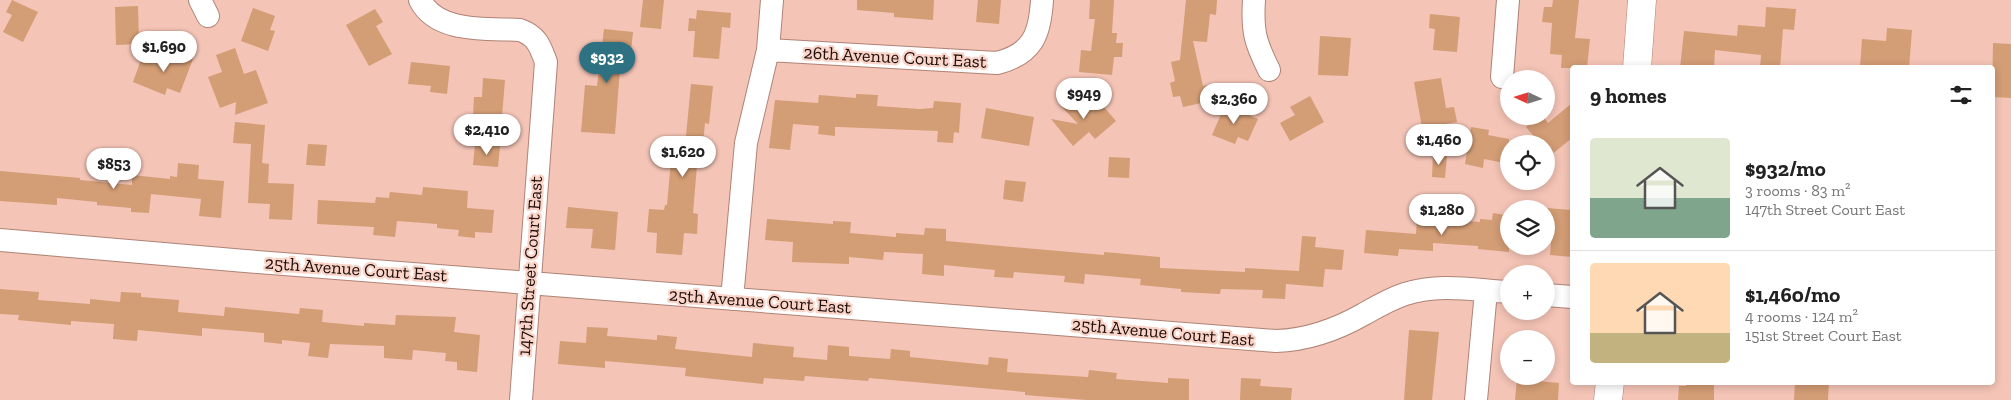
<!DOCTYPE html>
<meta charset="utf-8">
<style>
:root{--surface:#fff;--page:#f6f6f6;--text:#222;--muted:#767676;--line:#e0e0e0;--accent:#2e7182}
body{margin:0;font-family:"Zilla Slab",serif;background:var(--page);color:var(--text);height:100vh;display:flex;flex-direction:column;font-size:19px;white-space:nowrap}
*{box-sizing:border-box;margin:0}
p{font-size:16px;color:var(--muted)}
.icon{flex:none;width:28px;height:28px;fill:none;stroke:currentColor;stroke-width:2;stroke-linecap:round;stroke-linejoin:round}
.map{position:relative;flex:1;overflow:hidden}
.drawer{position:absolute;left:1570px;top:65px;width:425px;height:320px;display:flex;flex-direction:column;background:var(--surface);border-radius:5px;box-shadow:0 2px 8px #0003}
.drawer>*{flex:none}
.needle{width:32px;rotate:274deg}
.tools{position:absolute;left:1500px;top:70px;display:grid;gap:10px}
.tools a{display:grid;place-items:center;width:55px;height:55px;border-radius:50%;background:var(--surface);box-shadow:0 2px 8px #0003;font-size:25px}
.price{position:absolute;translate:-50% -42px;padding:0 11px;border-radius:18px;background:#fff;color:#222;font-size:16px;line-height:32px;filter:drop-shadow(0 1px 2px #0008)}
.price::after{content:'';position:absolute;left:50%;top:30px;width:15px;height:11px;margin-left:-8px;background:inherit;clip-path:polygon(0 0,100% 0,50% 100%)}
.price.active{background:var(--accent);color:#fff}
ul{padding:0;list-style:none}
li{display:flex;align-items:center;gap:15px;height:125px;padding:0 20px}
li+li{border-top:1px solid var(--line)}
li span{display:grid;place-items:center;flex:none;width:140px;height:100px;border-radius:5px;color:#555}
li>.icon{margin-inline-start:auto}
span .icon{width:60px;height:60px;fill:#fffc;stroke-width:1}
li b{font-size:21px}
h2{display:flex;justify-content:space-between;align-items:center;height:60px;padding:0 20px;font-size:21px}
.map>svg:first-child{display:block}
.building{fill:#d39d75}
.lines{fill:none;stroke-linecap:round;stroke-linejoin:round}
.minor-casing{stroke:#af8376;stroke-width:24}
.major-casing{stroke:#af8376;stroke-width:29}
.minor{stroke:#fff;stroke-width:22}
.major{stroke:#fff;stroke-width:28}
.labels{text-anchor:middle;stroke-width:4.5;stroke-linejoin:round;paint-order:stroke}
.street-label{font-size:18px;fill:#1e0e0a;stroke:#fad4c8}
</style>
<div class="map">
<svg width="2011" height="400" viewBox="0 0 2011 400">
<rect width="100%" height="100%" fill="#f4c4b6"/>
<path class="building" d="M12,0L38,12L23,42L3,32L12,15L6,12Z
M643,0H664L661,29L640,27Z
M857,0H934L933,20L894,17V13L857,10Z
M978,0H1001L999,24L976,22Z
M1090,0H1114L1112,33H1117L1116,43H1123L1122,57H1114L1112,75L1079,72L1081,50L1091,51L1095,19H1089Z
M1186,0H1217L1216,15L1210,14L1207,42L1193,41L1203,86L1212,84L1215,100L1183,107L1180,96L1173,97L1170,83L1175,81L1171,62L1180,60Z
M1553,0H1579L1575,38L1590,39L1587,68H1561L1562,55L1550,54L1552,23L1542,22L1544,7H1552Z
M138,6L139,44L116,45L115,7Z
M1766,7L1796,9L1794,30L1783,29L1780,68H1760L1761,55L1715,50L1714,68H1680L1684,31L1737,36L1738,25L1765,27Z
M253,8L275,16L270,30L275,31L268,51L241,41Z
M375,9L383,22L376,26L392,54L369,66L346,25Z
M697,10L731,13L730,28L722,27L719,59L693,57L695,31H688L689,18L696,19Z
M1430,14L1460,17L1457,52L1433,50L1435,29L1429,28Z
M1887,28L1912,30L1909,68H1860L1862,39L1886,41Z
M604,29L633,32L629,70L620,69L615,134L581,132L585,85L597,86Z
M1320,36L1351,38L1348,76L1318,75Z
M1993,43L2011,44V98L1992,97Z
M235,48L244,74L256,70L268,103L235,115L236,102L220,108L208,77L222,72L216,55Z
M172,50L193,59L180,93L167,88L165,95L133,82L142,57L166,66Z
M411,62L450,66L447,94L430,92L431,86L408,84Z
M483,78L505,80L502,117L473,116L474,97H482Z
M1441,78L1446,108L1454,107L1457,122L1422,128L1414,82Z
M691,84L713,86L709,124L705,123L701,166L697,165L693,213L698,214L697,234L684,233L682,255L656,253L657,233L647,232L649,209L664,210L665,205H667L671,160H663L665,144L685,146Z
M1077,93L1088,106L1097,99L1116,121L1095,139L1089,132L1073,146L1051,119L1078,124L1061,106Z
M856,94L878,95L877,106L919,109L933,108L934,101L961,103L959,133L954,132L953,143L937,142L938,131L839,127H835V136L818,134L819,126L793,124L790,150L769,148L775,100L818,103L819,95L856,98Z
M1310,96L1324,122L1290,141L1280,123L1295,115L1290,107Z
M1572,103V138L1550,156L1546,152V144H1540L1526,127L1539,116H1543L1548,123Z
M1225,105L1258,119L1248,141L1238,137L1235,144L1212,135Z
M986,108L1034,117L1029,146L981,138Z
M235,122L265,125L262,163L269,164L268,183L294,184L292,220L269,219L270,204L248,203L251,144L233,143Z
M1471,127L1489,130L1488,135L1509,139V164L1484,159L1483,168L1465,164Z
M308,144L327,145L325,166L306,165Z
M475,144L500,146L498,167L473,165Z
M1433,155L1447,156L1445,178L1432,177Z
M1109,157L1130,158L1129,178L1108,177Z
M178,163L199,165L198,179L224,181L221,218L199,216L201,199L151,194L149,213L131,212V208L97,205V202L57,198V205L0,201V171L80,178V180L132,185V175L170,179V176L177,177Z
M1005,180L1026,182L1023,202L1003,199Z
M423,187L468,191L467,208L494,210L492,233L475,232V238L458,236L459,230L437,228V224L397,221L395,237L373,235L374,227L317,224L318,200L375,203L376,197L389,198L390,192L422,195Z
M568,207L618,212L615,250L591,248L593,229L566,228Z
M1546,208L1572,210V257L1550,255L1552,230L1546,229Z
M1493,213L1505,215L1504,221H1509V252L1478,249V246L1433,243V251L1399,249L1398,256L1364,253L1366,230L1416,234L1417,218L1480,222V219L1492,220Z
M767,219L833,224V221L851,222L850,233L896,237V233L924,235L925,228L946,229V241L1104,255V252L1160,257V268L1245,272V268L1299,271L1302,236L1316,237L1315,247L1344,250L1342,270L1325,269L1323,287L1286,284L1285,299L1262,298L1263,290L1221,289L1220,294L1181,292V289L1140,285L1141,279L1085,274L1084,284L1064,282L1065,276L1014,272L1013,278L994,277L995,270L944,265V276L922,274L923,254L884,252L883,260L849,257V264L792,262L793,242L765,240Z
M0,289L39,292L38,300L90,304V299L120,302L121,292L141,293V297L179,300L178,312L224,316L225,307L299,314L300,308L323,310L322,322L364,326V323L395,325L396,315L456,317L454,332L480,335L477,372L457,370V362L445,361L446,353L413,350L412,360L384,358V346L330,344L328,358L308,356L310,343L282,340V344L264,342V333L202,328V336L138,330L137,341L113,339L114,324L71,321V325L18,320L19,315L0,314Z
M587,327L608,328L607,336L657,340V335L677,337L675,349L752,357L753,343L794,347L793,357L827,360L828,345L849,347V356L890,359L891,349L910,351V357L988,365L989,357L1008,359L1007,372L1088,377L1089,370L1117,373L1116,379L1168,383V378L1189,379V400H1087L1025,395V392L869,378L868,381L805,376L804,381L764,378L763,384L685,376L686,368L605,361V368L558,364L560,341L586,343Z
M1409,330L1439,332L1432,400H1404Z
M1241,378L1261,379L1260,386L1292,388L1291,400H1240Z
M1517,379L1559,383L1558,400H1515Z
M1686,382H1714V400H1678L1679,386H1686Z
M1795,382H1829L1828,400H1794Z"/>
<g class="lines">
<defs>
<path id="minor" d="M200,0L208,16
M420,0C437,34 489,28 520,30C537,36 540,46 546,62L521,400
M1254,0C1252,31 1255,42 1269,70
M768,50L997,63C1033,54 1040,34 1042,0
M1502,77L1508,0
M0,240L245,261L1276,341C1308,340 1336,330 1364,314C1378,306 1390,299 1405,294C1440,283 1473,290 1509,292
M1546,295L1572,297
M732,299L746,143L768,50L772,0
M1476,400L1486,291"/>
<path id="major" d="M1637,68L1642,0
M1608,400L1610,382"/>
</defs>
<use href="#minor" class="minor-casing"/>
<use href="#major" class="major-casing"/>
<use href="#minor" class="minor"/>
<use href="#major" class="major"/>
</g>
<g class="labels">
<g class="street-label">
<text transform="translate(895 57) rotate(3)" y="6">26th Avenue Court East</text>
<text transform="translate(530 266) rotate(-86)" y="6">147th Street Court East</text>
<text transform="translate(356 269) rotate(4)" y="6">25th Avenue Court East</text>
<text transform="translate(760 301) rotate(4)" y="6">25th Avenue Court East</text>
<text transform="translate(1163 332) rotate(5)" y="6">25th Avenue Court East</text>
</g>
</g>
</svg>
<div class="tools">
<a><svg class="needle" viewBox="-14 -14 28 28"><path d="M0-13l5 13h-10z" fill="#e53935"/><path d="M0 13l5-13h-10z" fill="#767676"/></svg></a>
<a><svg class="icon" aria-label="locate" viewBox="0 0 24 24"><circle cx="12" cy="12" r="6"/><path d="M12 2v4M12 18v4M2 12h4M18 12h4"/></svg></a>
<a><svg class="icon" aria-label="layers" viewBox="0 0 24 24"><path d="M12 4l9 5-9 5-9-5zM3 14l9 5 9-5"/></svg></a>
<a>+</a>
<a>−</a>
</div>
<b class="price" style="left:164px;top:73px">$1,690</b>
<b class="price active" style="left:607px;top:84px">$932</b>
<b class="price" style="left:1084px;top:120px">$949</b>
<b class="price" style="left:1234px;top:125px">$2,360</b>
<b class="price" style="left:487px;top:156px">$2,410</b>
<b class="price" style="left:1439px;top:166px">$1,460</b>
<b class="price" style="left:683px;top:178px">$1,620</b>
<b class="price" style="left:114px;top:190px">$853</b>
<b class="price" style="left:1442px;top:236px">$1,280</b>
<section class="drawer">
<h2>9 homes<svg class="icon" aria-label="filters" viewBox="0 0 24 24"><path d="M4 7h16M4 17h16"/><circle cx="9" cy="7" r="2"/><circle cx="15" cy="17" r="2"/></svg></h2>
<ul>
<li><span style="background:linear-gradient(#dfe7d0 60%,#7fa58c 0)"><svg class="icon" aria-label="home" viewBox="0 0 24 24"><path d="M3 11l9-7 9 7M6 9v11h12V9"/></svg></span><div><b>$932/mo</b><p>3 rooms · 83 m²</p><p>147th Street Court East</p></div></li>
<li><span style="background:linear-gradient(#ffd9b3 70%,#c2b280 0)"><svg class="icon" aria-label="home" viewBox="0 0 24 24"><path d="M3 11l9-7 9 7M6 9v11h12V9"/></svg></span><div><b>$1,460/mo</b><p>4 rooms · 124 m²</p><p>151st Street Court East</p></div></li>
</ul>
</section>
</div>
